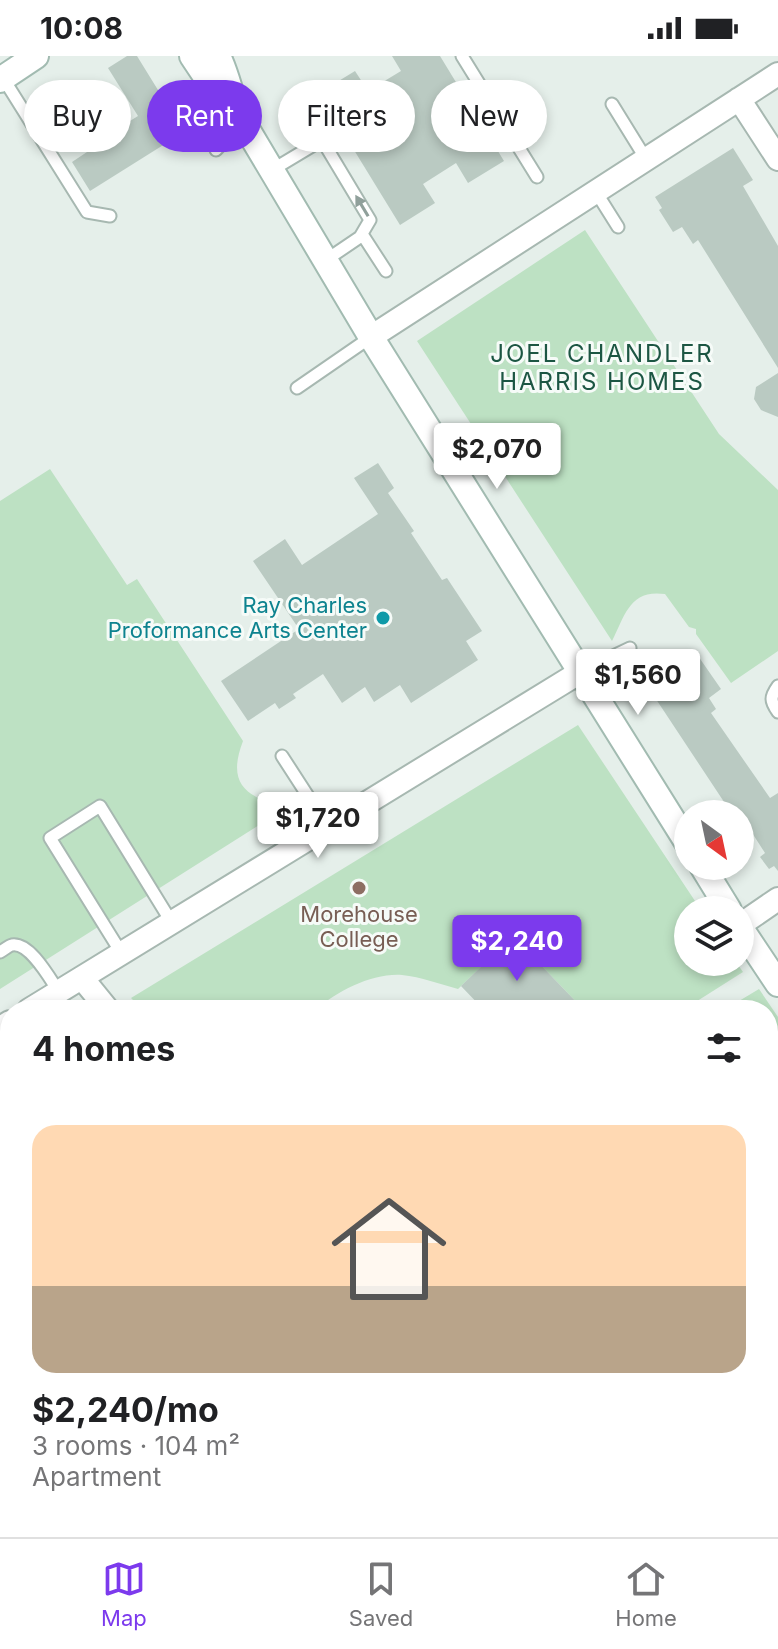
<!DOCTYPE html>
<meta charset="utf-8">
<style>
:root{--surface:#fff;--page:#f2f2f2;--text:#202124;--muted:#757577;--line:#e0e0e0;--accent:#7c3aed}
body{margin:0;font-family:Inter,sans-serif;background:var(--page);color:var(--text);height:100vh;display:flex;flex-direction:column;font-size:30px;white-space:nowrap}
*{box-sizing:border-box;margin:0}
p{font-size:26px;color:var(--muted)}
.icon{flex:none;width:44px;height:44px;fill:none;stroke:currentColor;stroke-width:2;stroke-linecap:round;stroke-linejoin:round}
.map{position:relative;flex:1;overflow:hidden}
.panel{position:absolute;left:0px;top:944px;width:778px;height:538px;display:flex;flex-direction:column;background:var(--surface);border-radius:32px 32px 0 0;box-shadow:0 4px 12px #0003}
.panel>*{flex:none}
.top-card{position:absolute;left:24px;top:24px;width:730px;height:72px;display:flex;gap:16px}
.needle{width:52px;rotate:147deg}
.buttons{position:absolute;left:674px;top:744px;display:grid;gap:16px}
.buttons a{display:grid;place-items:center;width:80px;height:80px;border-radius:50%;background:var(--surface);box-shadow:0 4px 12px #0003;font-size:40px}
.price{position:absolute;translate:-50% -68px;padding:0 18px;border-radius:8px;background:#fff;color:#222;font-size:26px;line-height:52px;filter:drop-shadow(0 2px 4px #0008)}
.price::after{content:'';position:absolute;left:50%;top:48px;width:24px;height:18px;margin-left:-12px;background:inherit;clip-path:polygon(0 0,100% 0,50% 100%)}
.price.selected{background:var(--accent);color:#fff}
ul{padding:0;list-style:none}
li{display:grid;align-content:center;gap:16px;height:424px;padding:0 32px}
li+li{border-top:2px solid var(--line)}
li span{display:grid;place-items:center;height:248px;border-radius:24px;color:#555}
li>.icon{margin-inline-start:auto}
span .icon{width:144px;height:144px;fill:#fffc;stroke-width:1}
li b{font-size:34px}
h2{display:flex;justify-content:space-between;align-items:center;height:96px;padding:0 32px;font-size:34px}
.chip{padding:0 28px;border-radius:36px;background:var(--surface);box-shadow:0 4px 12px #0003;font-size:28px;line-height:72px}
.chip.selected{background:var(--accent);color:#fff}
.status{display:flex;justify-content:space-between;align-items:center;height:56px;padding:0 40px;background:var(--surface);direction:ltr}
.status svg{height:22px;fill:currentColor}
.tabs{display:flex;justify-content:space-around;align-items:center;height:112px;border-top:2px solid var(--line);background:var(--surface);font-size:22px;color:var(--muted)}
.tabs a{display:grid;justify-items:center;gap:4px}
.tabs .selected{color:var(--accent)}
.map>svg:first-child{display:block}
.green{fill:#bde1c3}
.building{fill:#bacac2}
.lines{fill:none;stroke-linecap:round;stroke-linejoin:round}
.lane-casing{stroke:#a7b8b1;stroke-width:15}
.street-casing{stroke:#a7b8b1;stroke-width:26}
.secondary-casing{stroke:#a2bbb1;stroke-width:28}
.lane{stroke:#fff;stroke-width:11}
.street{stroke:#fff;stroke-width:22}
.secondary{stroke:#fff;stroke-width:24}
.oneway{fill:#90a09b}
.culture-dot{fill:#0f9aa8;stroke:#f6fbf8;stroke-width:3}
.education-dot{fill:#8d6e63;stroke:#f6fbf8;stroke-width:3}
.labels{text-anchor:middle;stroke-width:6;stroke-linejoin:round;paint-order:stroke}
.culture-label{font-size:22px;fill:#0d838f;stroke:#f6fbf8;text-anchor:end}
.education-label{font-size:22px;fill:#785e54;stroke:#f6fbf8}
.neighbourhood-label{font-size:24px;letter-spacing:2px;fill:#1c5643;stroke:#f6fbf8}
</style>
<div class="status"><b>10:08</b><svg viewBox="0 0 49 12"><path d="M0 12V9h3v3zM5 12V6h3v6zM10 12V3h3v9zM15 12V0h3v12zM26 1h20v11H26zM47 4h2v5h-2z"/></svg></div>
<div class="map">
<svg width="778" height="1481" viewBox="0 0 778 1481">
<rect width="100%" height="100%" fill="#e5efea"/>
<path class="green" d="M585,174L719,378L778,434V595L731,627L696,578V573L689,571L665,538C630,533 625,559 612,585L417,285Z
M50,413L127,529L137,523L243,685C226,729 247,741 286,752L0,933V445Z
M578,669L701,854H688V906H736L743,916L683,954H584L513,880L458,933C440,928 421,921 402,919C372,917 338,935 315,954H143L131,942Z
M759,933L778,961V1034L768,1038V954H724Z"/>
<path class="building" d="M127,0H137L166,47L174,42L192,71L90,135L72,106L87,96L61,57L86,41L109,78L138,60L108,12Z
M392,0H440L504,105L468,127L456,107L423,128L435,147L400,169L319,37L355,15L368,35L401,15Z
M733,92L753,124L743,130L778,190V312L698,184L693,188L682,171L673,176L659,154L662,152L655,141Z
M778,317V361L761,354L754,343L756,331Z
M378,407L394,432L388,437L414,475L411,477L442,524L447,522L482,575L466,585L478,604L411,647L400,629L374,646L365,631L342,647L323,618L293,638L296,642L279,653L275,647L248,665L221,625L299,573L253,505L285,483L302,509L378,458L354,422Z
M696,597L721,633L709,642L716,653L711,657L770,742L778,737V815L774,810L769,813L760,801L765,797L740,758H732L648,631Z
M513,880L584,954H484L461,930Z"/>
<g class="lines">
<defs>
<path id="lane" d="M462,0L537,121
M3,22L87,156L110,160
M612,48L646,103
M216,94L243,66
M272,114L322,84L370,164L360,181L326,204
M596,136L618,171
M362,178L386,215
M297,332L371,281
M582,615L630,592
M778,630C770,641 770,645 778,656
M282,700L328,771
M0,896C4,894 8,890 12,889C30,886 50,923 59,936
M122,898L50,782L100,750L172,867
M0,1315L10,1308"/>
<path id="street" d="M739,43L778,103
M371,281L778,18
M740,869L778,843
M82,922L108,954
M29,954L582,615
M0,972L10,966
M768,1304L778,1298
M0,1325L10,1332
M0,1404L10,1410
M133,1472L142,1481
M532,1472L538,1481
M485,1481L500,1472"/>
<path id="secondary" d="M192,0L216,36L236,53
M218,0C229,22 231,45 243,66L371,281L688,788
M0,24L36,0
M702,810L729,854
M740,871L778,928"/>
</defs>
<use href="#lane" class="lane-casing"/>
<use href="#street" class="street-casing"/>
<use href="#secondary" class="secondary-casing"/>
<use href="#lane" class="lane"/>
<use href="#street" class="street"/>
<use href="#secondary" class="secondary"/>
</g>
<defs><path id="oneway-solid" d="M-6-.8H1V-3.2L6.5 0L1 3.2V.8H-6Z" transform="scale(2)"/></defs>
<use class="oneway" href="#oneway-solid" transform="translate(362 150) rotate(-121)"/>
<circle class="culture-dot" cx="383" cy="562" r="8"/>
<circle class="education-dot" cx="359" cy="832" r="8"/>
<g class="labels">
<g class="culture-label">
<text x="367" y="557">Ray Charles<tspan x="367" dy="25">Proformance Arts Center</tspan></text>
</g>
<g class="education-label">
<text x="359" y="866">Morehouse<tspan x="359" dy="25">College</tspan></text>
</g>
<g class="neighbourhood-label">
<text x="602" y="306">JOEL CHANDLER<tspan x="602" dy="28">HARRIS HOMES</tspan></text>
</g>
</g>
</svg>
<div class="buttons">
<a><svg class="needle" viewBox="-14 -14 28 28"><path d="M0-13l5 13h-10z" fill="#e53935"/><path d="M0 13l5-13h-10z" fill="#757577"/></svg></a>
<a><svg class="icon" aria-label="layers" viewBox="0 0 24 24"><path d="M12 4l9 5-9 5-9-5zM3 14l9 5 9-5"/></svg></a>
</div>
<b class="price" style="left:497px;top:435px">$2,070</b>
<b class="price" style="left:638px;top:661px">$1,560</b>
<b class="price" style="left:318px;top:804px">$1,720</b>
<b class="price selected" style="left:517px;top:927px">$2,240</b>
<div class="top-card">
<a class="chip">Buy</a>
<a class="chip selected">Rent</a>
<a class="chip">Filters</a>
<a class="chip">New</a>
</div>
<section class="panel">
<h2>4 homes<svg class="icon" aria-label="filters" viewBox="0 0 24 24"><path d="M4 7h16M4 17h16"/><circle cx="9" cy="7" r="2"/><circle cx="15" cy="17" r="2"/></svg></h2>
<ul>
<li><span style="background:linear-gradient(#ffd9b3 65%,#b9a48a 0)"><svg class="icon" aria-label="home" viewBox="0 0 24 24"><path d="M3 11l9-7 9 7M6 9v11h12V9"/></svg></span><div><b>$2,240/mo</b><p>3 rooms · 104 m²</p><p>Apartment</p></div></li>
</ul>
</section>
</div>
<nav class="tabs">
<a class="selected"><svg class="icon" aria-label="map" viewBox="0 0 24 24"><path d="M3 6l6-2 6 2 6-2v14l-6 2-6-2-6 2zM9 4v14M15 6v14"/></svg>Map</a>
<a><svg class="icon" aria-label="saved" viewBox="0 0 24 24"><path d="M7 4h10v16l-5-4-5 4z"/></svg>Saved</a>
<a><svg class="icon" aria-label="home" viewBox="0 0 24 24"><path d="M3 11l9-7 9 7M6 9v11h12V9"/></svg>Home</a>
</nav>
